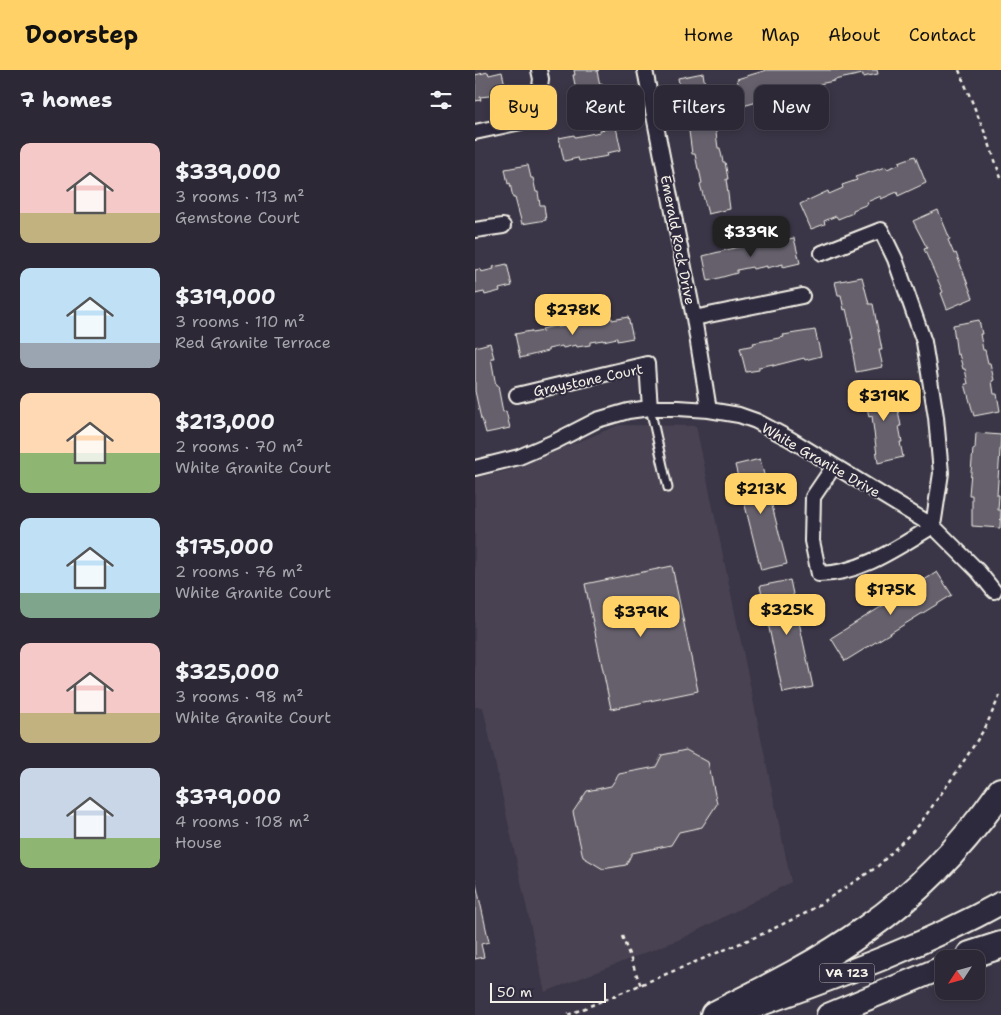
<!DOCTYPE html>
<meta charset="utf-8">
<style>
:root{--surface:#2c2835;--page:#383441;--text:#f1f3f6;--muted:#a6a6ad;--line:#484450;--accent:#ffd166}
body{margin:0;font-family:"Shantell Sans",sans-serif;background:var(--page);color:var(--text);height:100vh;display:flex;flex-direction:column;font-size:19px;white-space:nowrap}
*{box-sizing:border-box;margin:0}
p{font-size:16px;color:var(--muted)}
.icon{flex:none;width:28px;height:28px;fill:none;stroke:currentColor;stroke-width:2;stroke-linecap:round;stroke-linejoin:round}
.map{position:relative;flex:1;overflow:hidden}
.details{display:flex;flex-direction:column;background:var(--surface);width:475px}
.details>*{flex:none}
.hud{position:absolute;left:15px;top:15px;width:435px;height:45px;display:flex;gap:10px}
.needle{width:32px;rotate:234deg}
.controls{position:absolute;left:460px;top:880px;display:grid;gap:10px}
.controls a{display:grid;place-items:center;width:50px;height:50px;border-radius:10px;background:var(--surface);box-shadow:0 2px 8px #0003,0 0 0 1px var(--line);font-size:25px}
.scale{position:absolute;left:15px;bottom:12px;width:116px;box-sizing:border-box;padding-left:5px;border:2px solid #f4f1e8;border-top:0;font-size:14px;line-height:18px;white-space:nowrap;color:#f4f1e8;-webkit-text-stroke:4px #2f2a3d;paint-order:stroke}
.price{position:absolute;translate:-50% -42px;padding:0 11px;border-radius:10px;background:var(--accent);color:#111;font-size:16px;line-height:32px;filter:drop-shadow(0 1px 2px #0008)}
.price::after{content:'';position:absolute;left:50%;top:30px;width:15px;height:11px;margin-left:-8px;background:inherit;clip-path:polygon(0 0,100% 0,50% 100%)}
.price.on{background:#222;color:#fff}
ul{padding:0;list-style:none}
li{display:flex;align-items:center;gap:15px;height:125px;padding:0 20px}
li span{display:grid;place-items:center;flex:none;width:140px;height:100px;border-radius:10px;color:#555}
li>.icon{margin-inline-start:auto}
span .icon{width:60px;height:60px;fill:#fffc;stroke-width:1}
li b{font-size:21px}
h2{display:flex;justify-content:space-between;align-items:center;height:60px;padding:0 20px;font-size:21px}
.pill{padding:0 18px;border-radius:10px;background:var(--surface);box-shadow:0 2px 8px #0003,0 0 0 1px var(--line);font-size:18px;line-height:45px}
.pill.on{background:var(--accent);color:#111}
header{display:flex;align-items:center;gap:30px;box-sizing:border-box;height:70px;padding:0 25px;background:var(--accent);color:#111}
header strong{font-size:24px}
nav{display:flex;gap:28px;margin-inline-start:auto;font-size:18px}
main{display:flex;flex:1;min-height:0}
.map>svg:first-child{display:block}
.built{fill:#484352}
.building{fill:#65616c;stroke:#f4f1e8}
.lines{fill:none;stroke-linecap:round;stroke-linejoin:round}
.lane-casing{stroke:#f4f1e8;stroke-width:11}
.street-casing{stroke:#f4f1e8;stroke-width:18}
.primary-casing{stroke:#f4f1e8;stroke-width:26}
.highway-casing{stroke:#f4f1e8;stroke-width:30}
.path{stroke:#f4f1e8;stroke-width:2.5;stroke-dasharray:4 4;stroke-linecap:butt}
.lane{stroke:#2f2a3d;stroke-width:7}
.street{stroke:#2f2a3d;stroke-width:14}
.primary{stroke:#2f2a3d;stroke-width:22}
.highway{stroke:#2f2a3d;stroke-width:26}
.labels{text-anchor:middle;stroke-width:4;stroke-linejoin:round;paint-order:stroke}
.shield{fill:#2f2a3d;stroke:#b9b5b5;stroke-width:1}
.shield-label{font-size:12px;font-weight:bold;fill:#f4f1e8}
.street-label{font-size:14px;fill:#f4f1e8;stroke:#2f2a3d}
</style>
<header>
<strong>Doorstep</strong>
<nav><a>Home</a><a>Map</a><a>About</a><a>Contact</a></nav>
</header>
<main>
<section class="details">
<h2>7 homes<svg class="icon" aria-label="filters" viewBox="0 0 24 24"><path d="M4 7h16M4 17h16"/><circle cx="9" cy="7" r="2"/><circle cx="15" cy="17" r="2"/></svg></h2>
<ul>
<li><span style="background:linear-gradient(#f6c9c9 70%,#c2b280 0)"><svg class="icon" aria-label="home" viewBox="0 0 24 24"><path d="M3 11l9-7 9 7M6 9v11h12V9"/></svg></span><div><b>$339,000</b><p>3 rooms · 113 m²</p><p>Gemstone Court</p></div></li>
<li><span style="background:linear-gradient(#bfe0f5 75%,#9aa5b1 0)"><svg class="icon" aria-label="home" viewBox="0 0 24 24"><path d="M3 11l9-7 9 7M6 9v11h12V9"/></svg></span><div><b>$319,000</b><p>3 rooms · 110 m²</p><p>Red Granite Terrace</p></div></li>
<li><span style="background:linear-gradient(#ffd9b3 60%,#8fb573 0)"><svg class="icon" aria-label="home" viewBox="0 0 24 24"><path d="M3 11l9-7 9 7M6 9v11h12V9"/></svg></span><div><b>$213,000</b><p>2 rooms · 70 m²</p><p>White Granite Court</p></div></li>
<li><span style="background:linear-gradient(#bfe0f5 75%,#7fa58c 0)"><svg class="icon" aria-label="home" viewBox="0 0 24 24"><path d="M3 11l9-7 9 7M6 9v11h12V9"/></svg></span><div><b>$175,000</b><p>2 rooms · 76 m²</p><p>White Granite Court</p></div></li>
<li><span style="background:linear-gradient(#f6c9c9 70%,#c2b280 0)"><svg class="icon" aria-label="home" viewBox="0 0 24 24"><path d="M3 11l9-7 9 7M6 9v11h12V9"/></svg></span><div><b>$325,000</b><p>3 rooms · 98 m²</p><p>White Granite Court</p></div></li>
<li><span style="background:linear-gradient(#c9d6e8 70%,#8fb573 0)"><svg class="icon" aria-label="home" viewBox="0 0 24 24"><path d="M3 11l9-7 9 7M6 9v11h12V9"/></svg></span><div><b>$379,000</b><p>4 rooms · 108 m²</p><p>House</p></div></li>
</ul>
</section>
<div class="map">
<svg width="526" height="945" viewBox="0 0 526 945">
<rect width="100%" height="100%" fill="#3b3647"/>
<filter id="ink" filterUnits="userSpaceOnUse"><feTurbulence type="fractalNoise" baseFrequency=".02" numOctaves="2"/><feDisplacementMap in="SourceGraphic" scale="10" xChannelSelector="R" yChannelSelector="G"/><feConvolveMatrix kernelMatrix="1 2 1 2 8 2 1 2 1" color-interpolation-filters="sRGB"/></filter>
<g filter="url(#ink)">
<path class="built" d="M144,355L221,356L316,812L208,868L70,922L8,637H0V408L35,400Z"/>
<path class="building" d="M99,0H124L122,1L125,15L127,14L130,28L107,33L104,19L101,20L98,5H100Z
M292,0H402L403,4L388,7V4L359,10V11L344,14V17L299,25L300,27L268,36L262,9Z
M13,2L14,5L27,2L32,24L5,27L6,30L0,31V5Z
M228,3L233,34L237,33L243,78H245L248,92H250L253,109H251L255,139L233,144L225,114L227,113L224,99H223L220,84H217L211,38H208L203,8Z
M141,57L146,80L132,83L133,86L104,91L103,88L89,91L84,68L99,65L100,67L125,62V60Z
M440,86L451,113L423,126L422,122L406,129V126L392,132L393,134L378,140V143L363,149L361,146L349,151L350,154L336,159L325,134L353,121L354,124L368,118L367,115L382,110L380,107L411,97L412,99L425,94L424,92Z
M53,95L56,108H58L61,122H63L65,135H69L71,150L47,154L40,128H38L35,113L33,114L30,99Z
M463,140L475,169L473,170L479,184L481,183L498,228L472,239L466,223L468,222L449,179L452,178L438,151Z
M319,168L325,193L308,197V194L292,198V196L278,199L277,197L262,200V203L233,211L228,186L287,171V173Z
M32,194L37,216L24,219L25,221L10,225L9,222L0,224V200L5,199L6,202L19,199L18,197Z
M387,207L394,234H398L407,280H404L408,297L381,302L378,285L379,284L376,269H378L371,239L369,240L366,225H363L360,212Z
M153,247L158,268L142,271V268L128,271V270L115,272V275L102,277L101,275L88,278L87,276L73,279V281L45,288L40,264L56,261L57,263L68,261L67,259L83,255V257L97,255V256L111,254V251L124,248V250L137,248V250Z
M504,250L507,264H505L508,280H510L513,293H515L519,310L517,311L519,324H522L525,341L499,346L490,314H493L490,299H488L484,284L482,285L478,255Z
M340,260L346,286L330,290L329,288L298,296V294L284,297V300L271,302L265,278L279,275L278,273L309,267L308,265Z
M15,273L19,288H16L21,316H23L28,342L31,341L35,358L11,363L7,349H6L0,321V277Z
M411,312L414,328L417,327L420,340H423L426,356H424L427,372H425L428,387L403,393L397,346L394,347L391,332H387L384,318Z
M501,363L526,365L522,425H524L523,440H526L525,458L497,456V425H494L498,379H500Z
M285,389L312,494L286,500L260,395Z
M197,496L223,621L136,639L110,514Z
M462,502L477,525L370,591L356,568Z
M315,510L338,617L308,623L285,516Z
M211,680L233,692L242,734L227,757L204,762L196,775L157,783L151,795L128,799L108,787L98,742L112,721L136,716L144,704L181,697L187,685Z
M0,809L14,872L6,874L9,887L0,889Z"/>
<g class="lines">
<defs>
<path id="lane" d="M175,338L193,418"/>
<path id="street" d="M170,0L219,248L234,340
M0,62L46,52L63,32L66,9L64,0
M0,160L28,156
M347,183L406,160L420,189L449,272L461,347L466,403L458,456C423,477 386,504 344,504L337,471L338,427L359,396
M219,248L327,226
M42,325L172,294L175,338
M0,398L44,387L79,372L122,350L153,341L175,338H203L234,340L264,345L281,351L315,369L458,456L503,501L519,521"/>
<path id="primary" d="M270,940C357,908 445,878 526,833
M353,945L469,897"/>
<path id="highway" d="M495,885L526,875
M239,945C291,919 344,893 391,859C444,822 489,774 526,721"/>
</defs>
<use href="#lane" class="lane-casing"/>
<use href="#street" class="street-casing"/>
<use href="#primary" class="primary-casing"/>
<use href="#highway" class="highway-casing"/>
<path class="path" d="M484,0L514,73L526,108
M147,866L166,916
M93,945L285,865L331,843L402,797L444,755L483,700L510,658L526,623"/>
<use href="#lane" class="lane"/>
<use href="#street" class="street"/>
<use href="#primary" class="primary"/>
<use href="#highway" class="highway"/>
</g>
</g>
<g class="labels">
<rect class="shield" x="344.5" y="893.5" width="55" height="19" rx="4"/>
<g class="shield-label">
<text x="372" y="907">VA 123</text>
</g>
<g class="street-label">
<text transform="translate(203 170) rotate(79)" y="5">Emerald Rock Drive</text>
<text transform="translate(113 310) rotate(-12)" y="5">Graystone Court</text>
<text transform="translate(346 390) rotate(30)" y="5">White Granite Drive</text>
</g>
</g>
</svg>
<div class="controls">
<a><svg class="needle" viewBox="-14 -14 28 28"><path d="M0-13l5 13h-10z" fill="#e53935"/><path d="M0 13l5-13h-10z" fill="#a6a6ad"/></svg></a>
</div>
<div class="scale">50 m</div>
<b class="price on" style="left:276px;top:188px">$339K</b>
<b class="price" style="left:98px;top:266px">$278K</b>
<b class="price" style="left:409px;top:352px">$319K</b>
<b class="price" style="left:286px;top:445px">$213K</b>
<b class="price" style="left:416px;top:546px">$175K</b>
<b class="price" style="left:312px;top:566px">$325K</b>
<b class="price" style="left:166px;top:568px">$379K</b>
<div class="hud">
<a class="pill on">Buy</a>
<a class="pill">Rent</a>
<a class="pill">Filters</a>
<a class="pill">New</a>
</div>
</div>
</main>
